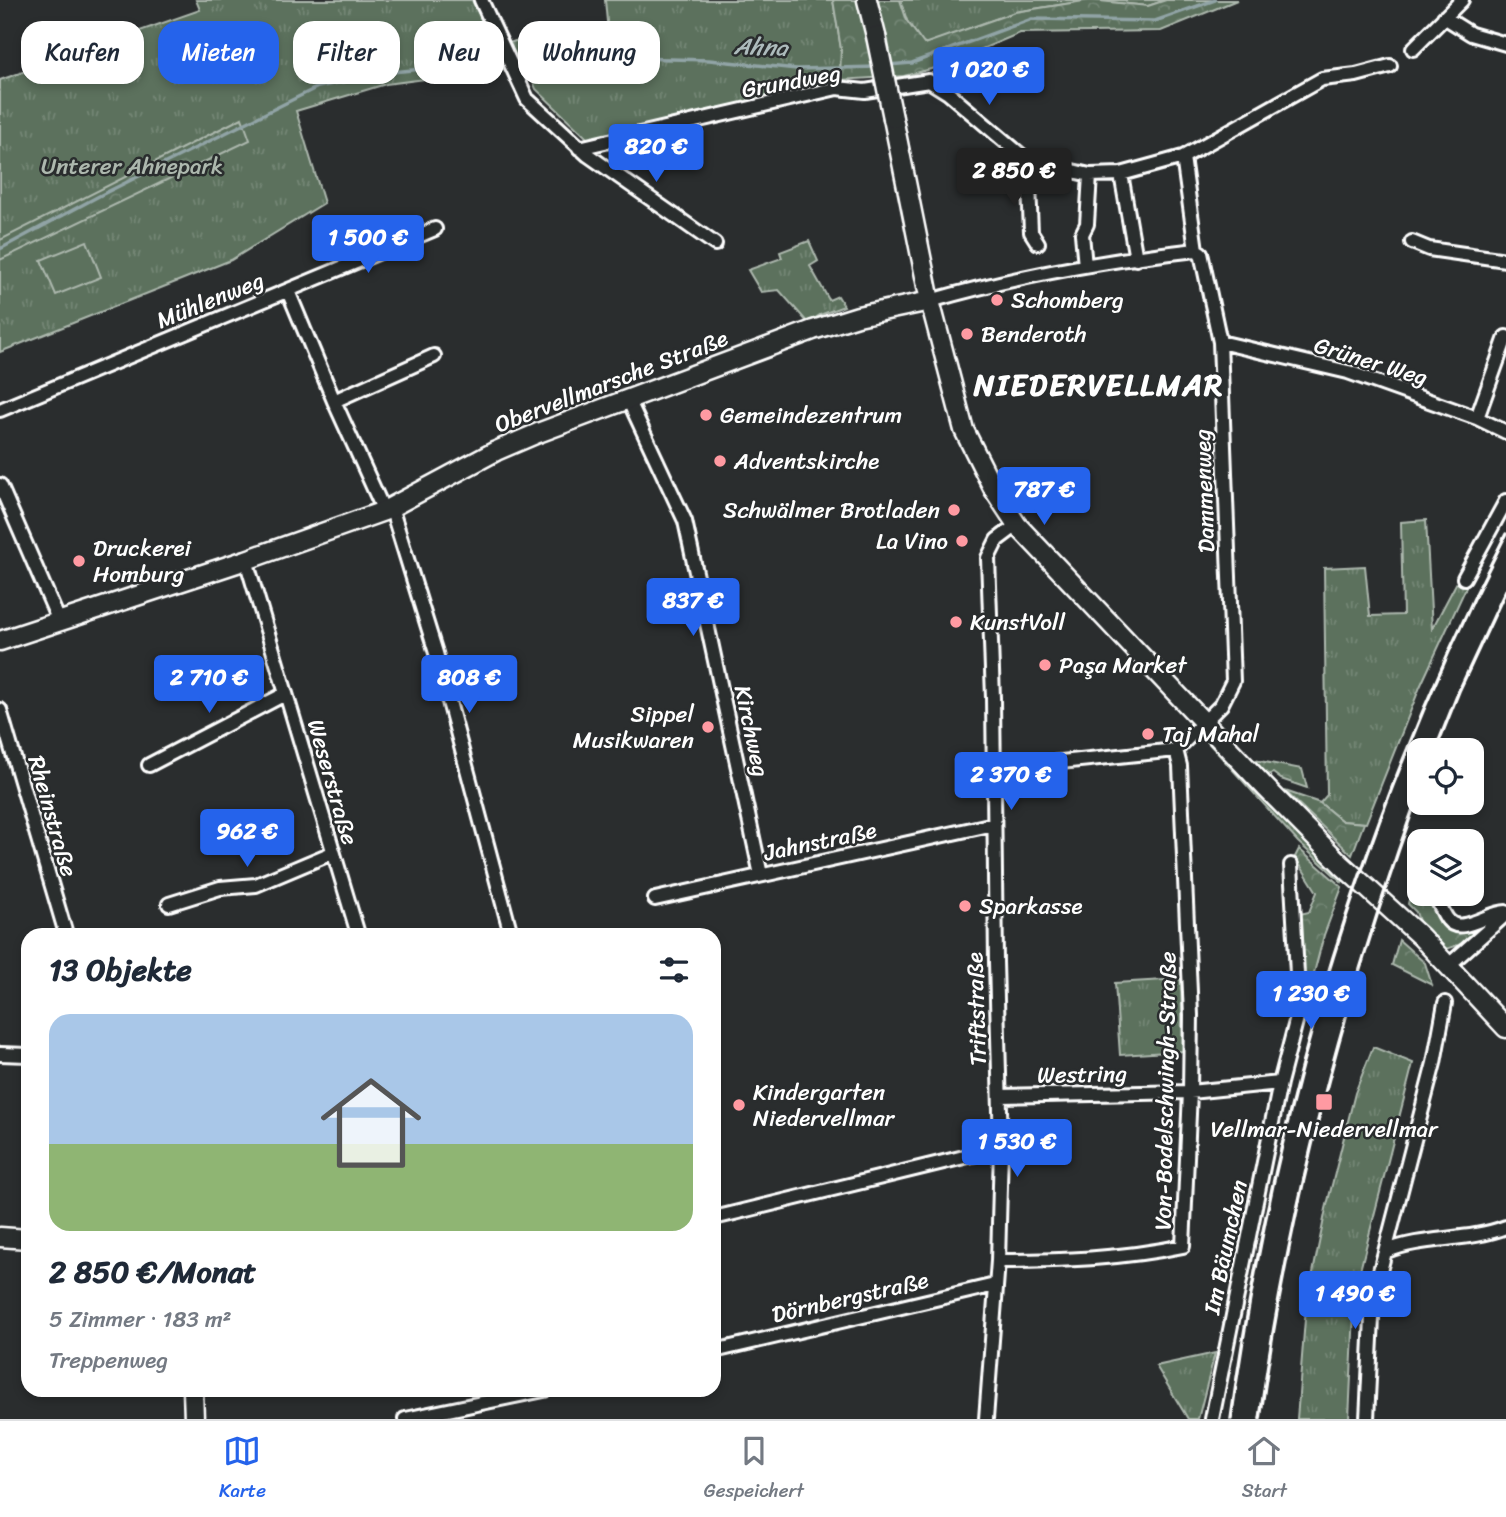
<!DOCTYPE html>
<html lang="de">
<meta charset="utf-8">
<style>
:root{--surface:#fff;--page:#f6f6f7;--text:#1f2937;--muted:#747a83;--line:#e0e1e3;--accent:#2563eb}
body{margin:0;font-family:Sriracha,sans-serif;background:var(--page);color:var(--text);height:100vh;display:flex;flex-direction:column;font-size:26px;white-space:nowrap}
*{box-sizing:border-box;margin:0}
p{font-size:23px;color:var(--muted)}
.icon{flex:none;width:38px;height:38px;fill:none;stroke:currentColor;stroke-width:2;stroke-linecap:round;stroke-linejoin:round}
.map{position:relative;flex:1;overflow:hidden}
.panel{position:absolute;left:21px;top:928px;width:700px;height:469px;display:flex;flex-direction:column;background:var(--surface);border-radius:21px;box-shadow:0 4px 10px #0003}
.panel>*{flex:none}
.banner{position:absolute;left:21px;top:21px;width:700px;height:63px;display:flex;gap:14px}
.controls{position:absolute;left:1407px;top:738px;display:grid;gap:14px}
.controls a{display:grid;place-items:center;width:77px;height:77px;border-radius:14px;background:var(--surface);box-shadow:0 4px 10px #0003;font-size:35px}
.price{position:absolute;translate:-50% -60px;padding:0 16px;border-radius:7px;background:var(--accent);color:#fff;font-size:23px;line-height:46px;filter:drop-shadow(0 2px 4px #0008)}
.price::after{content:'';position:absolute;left:50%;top:42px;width:21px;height:16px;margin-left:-10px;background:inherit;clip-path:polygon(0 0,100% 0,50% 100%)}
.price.on{background:#222;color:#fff}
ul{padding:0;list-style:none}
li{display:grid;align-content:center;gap:14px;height:371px;padding:0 28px}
li span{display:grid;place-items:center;height:217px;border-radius:21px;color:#555}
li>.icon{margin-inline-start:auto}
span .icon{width:126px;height:126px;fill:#fffc;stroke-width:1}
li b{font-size:30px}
h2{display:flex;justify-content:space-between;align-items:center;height:84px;padding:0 28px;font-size:30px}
.tag{padding:0 24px;border-radius:21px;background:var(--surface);box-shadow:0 4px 10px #0003;font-size:24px;line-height:63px}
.tag.on{background:var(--accent);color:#fff}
.tab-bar{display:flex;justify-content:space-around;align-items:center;height:98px;border-top:2px solid var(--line);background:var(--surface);font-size:19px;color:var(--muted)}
.tab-bar a{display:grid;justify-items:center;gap:4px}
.tab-bar .on{color:var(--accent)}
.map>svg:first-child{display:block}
.grass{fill:url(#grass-tufts);stroke:#adb8ae;stroke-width:2}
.forest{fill:url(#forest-crowns);stroke:#adb8ae;stroke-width:2}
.pitch{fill:#5b715d;stroke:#adb8ae;stroke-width:2}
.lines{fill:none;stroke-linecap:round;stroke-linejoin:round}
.stream{stroke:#91a4a6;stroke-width:3.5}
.street-casing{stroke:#fff;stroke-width:18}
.secondary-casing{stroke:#fff;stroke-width:23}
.street{stroke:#2a2d2e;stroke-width:12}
.secondary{stroke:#2a2d2e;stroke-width:18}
.rail{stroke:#fff;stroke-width:3.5}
.secondary-bridge-casing{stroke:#fff;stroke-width:23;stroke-linecap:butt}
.secondary-bridge{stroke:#2a2d2e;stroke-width:18}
.poi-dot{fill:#ff9aa2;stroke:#2a2d2e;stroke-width:2.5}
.labels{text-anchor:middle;stroke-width:5;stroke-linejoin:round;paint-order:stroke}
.street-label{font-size:23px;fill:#fff;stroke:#2a2d2e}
.park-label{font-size:23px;fill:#adb8ae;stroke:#2a2d2e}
.poi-label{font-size:23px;fill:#fff;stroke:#2a2d2e;text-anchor:start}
.water-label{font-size:24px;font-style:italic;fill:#adbbbc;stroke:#2a2d2e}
.district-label{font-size:30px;font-weight:bold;letter-spacing:2px;fill:#fff;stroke:#2a2d2e}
</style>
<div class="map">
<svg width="1506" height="1419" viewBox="0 0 1506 1419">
<defs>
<pattern id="grass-tufts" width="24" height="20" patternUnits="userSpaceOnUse" patternTransform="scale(1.75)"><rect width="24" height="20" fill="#5b715d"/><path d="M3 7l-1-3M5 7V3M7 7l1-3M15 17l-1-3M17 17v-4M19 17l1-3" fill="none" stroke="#748675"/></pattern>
<pattern id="forest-crowns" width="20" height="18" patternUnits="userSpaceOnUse" patternTransform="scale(1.75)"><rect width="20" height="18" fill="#5b715d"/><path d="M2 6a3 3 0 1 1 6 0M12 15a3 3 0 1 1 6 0" fill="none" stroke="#748675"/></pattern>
</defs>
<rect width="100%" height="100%" fill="#2a2d2e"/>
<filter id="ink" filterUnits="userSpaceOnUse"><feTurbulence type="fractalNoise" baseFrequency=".0143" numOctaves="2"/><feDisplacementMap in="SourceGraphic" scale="14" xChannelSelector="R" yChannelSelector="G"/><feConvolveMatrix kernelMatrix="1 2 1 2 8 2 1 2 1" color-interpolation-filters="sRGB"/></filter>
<g filter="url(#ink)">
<path class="grass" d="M196,0H472L495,48L515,41L609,43L605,0H833L841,49L840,80L588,139L536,89L527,66L386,84L296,111L324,203L231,260L0,352V80L200,10Z
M900,0H1166L1148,6L1090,0L1015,12L924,45L907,21Z
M809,241L818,261L810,266L829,300L838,296L844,306L820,315L808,323L779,290L761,292L748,270L782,258L780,252Z
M1426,520L1432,629L1460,576L1469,581L1420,687L1366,823L1342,821L1320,803L1327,795L1324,568L1365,566L1370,616L1403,615L1401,522Z
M1202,736H1206L1344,877L1342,882L1298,842Z
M1181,979L1183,1051L1120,1055L1115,983Z
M1373,1047L1413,1063L1355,1290L1349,1419H1297L1306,1307L1326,1209L1355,1093Z
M1215,1353L1198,1419H1188L1156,1366Z"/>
<path class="forest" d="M833,0H900L907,21L924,44L1015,12L1090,0L1148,6L1166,0H1237L1161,31L1020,33L939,67L904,76L840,80L841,49Z
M242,118L250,140L0,260V240Z
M1254,760L1302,769L1307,788L1281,779L1273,773L1267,775Z
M1285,791L1320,803L1342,821L1364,823L1352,855Z
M1299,849L1342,887L1324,935L1310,988L1301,985L1300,914L1309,912L1317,892L1295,857Z
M1415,874L1419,878V894H1430L1443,922L1497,915L1467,942L1446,949L1421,927L1416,912L1408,904Z
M1399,940L1425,963L1432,985L1392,965Z"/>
<path class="pitch" d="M87,241L101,277L56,295L41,260Z"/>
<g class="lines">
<path class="stream" d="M514,60L554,56L709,60L797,69L877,67
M888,65L912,63L1032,19L1155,21L1215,0
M0,249L99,196L318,87L392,72L506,61"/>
<defs>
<path id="street" d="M481,0L527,99L588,155L715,244
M1444,17L1471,34L1506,44
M1413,49L1462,0
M579,148L837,88L865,91L929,81L948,93L1028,161L1090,175L1121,174L1183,157L1322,79L1356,75L1390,66
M1183,157L1196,250
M1028,161L1031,232L1038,243
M1121,174L1136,259
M1412,242L1429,249L1506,260
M1085,266L1082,234L1087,224L1090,175
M288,291L334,401L384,511
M930,301C1017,276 1107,260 1196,250L1201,253L1220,342L1233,681L1221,705L1176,750L994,769
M1220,342L1348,372L1477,418L1506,432
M628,399L685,521L761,875
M334,401L434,356
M0,410L435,229
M1477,418L1506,337
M0,485L59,621
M391,507L436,653L511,934
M246,560L358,934
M1464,578L1506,501
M0,710L66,934
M149,765L285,694
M1418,858L1419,861
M1435,894C1439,902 1442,913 1448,920C1460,936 1489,912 1506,912
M655,899L994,824
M169,904L220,888L256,885L332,853
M1449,965L1506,914
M0,1054L28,1055
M1000,1096L1190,1092L1280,1083L1299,1010L1291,865
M714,1218L1001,1148
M1387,1251C1423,1236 1467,1242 1506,1227
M998,1261C1060,1261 1121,1259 1183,1246L1190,1092L1191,1015L1180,766L1176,750
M714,1351L995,1285
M405,1419L544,1390
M986,1419L998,1261L1001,1148L996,962L993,698L988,558L997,540L1017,525
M1212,1419L1280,1083
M1367,1419L1373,1298L1434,1063L1445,1003"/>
<path id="secondary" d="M867,0L876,36
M893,118L930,301L964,430L994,490L1017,525L1266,788L1342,865L1421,937L1506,1028
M0,641L246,560L384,511L496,451L538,433L813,330L858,316L930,301
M0,1237L28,1239
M193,1390L194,1419"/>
</defs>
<use href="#street" class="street-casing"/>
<use href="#secondary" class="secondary-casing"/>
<use href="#street" class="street"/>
<use href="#secondary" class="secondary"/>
<path class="rail" d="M1435,751L1459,691L1506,590
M1231,1419C1274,1109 1362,813 1506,534
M1260,1419C1289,1203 1345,997 1419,792"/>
<defs>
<path id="secondary-bridge" d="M876,36L893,118"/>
</defs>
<use href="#secondary-bridge" class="secondary-bridge-casing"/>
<use href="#secondary-bridge" class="secondary-bridge"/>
</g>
</g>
<g class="poi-dot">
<circle cx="997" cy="300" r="7"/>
<circle cx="967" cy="334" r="7"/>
<circle cx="706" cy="415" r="7"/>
<circle cx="720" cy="461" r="7"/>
<circle cx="954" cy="510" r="7"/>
<circle cx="962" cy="541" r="7"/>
<circle cx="79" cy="561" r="7"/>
<circle cx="956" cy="622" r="7"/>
<circle cx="1045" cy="665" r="7"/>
<circle cx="708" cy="727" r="7"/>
<circle cx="1148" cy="734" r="7"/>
<circle cx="965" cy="906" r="7"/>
<rect x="1315" y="1093" width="18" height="18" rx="3.5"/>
<circle cx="739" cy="1105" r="7"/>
</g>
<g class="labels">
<g class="street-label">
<text transform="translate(791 81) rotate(-10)" y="8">Grundweg</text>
<text transform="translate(210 300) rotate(-22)" y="8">Mühlenweg</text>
<text transform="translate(1371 361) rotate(17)" y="8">Grüner Weg</text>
<text transform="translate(611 381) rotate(-21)" y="8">Obervellmarsche Straße</text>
<text transform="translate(1204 491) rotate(-92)" y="8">Dammenweg</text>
<text transform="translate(752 731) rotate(78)" y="8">Kirchweg</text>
<text transform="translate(333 782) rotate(74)" y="8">Weserstraße</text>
<text transform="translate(53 816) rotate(74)" y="8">Rheinstraße</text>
<text transform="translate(820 841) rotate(-12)" y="8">Jahnstraße</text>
<text transform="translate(976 1009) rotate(-92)" y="8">Triftstraße</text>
<text transform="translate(1082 1074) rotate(-1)" y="8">Westring</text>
<text transform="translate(1165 1091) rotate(-89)" y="8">Von-Bodelschwingh-Straße</text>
<text transform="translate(1225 1247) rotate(-78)" y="8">Im Bäumchen</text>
<text transform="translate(850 1297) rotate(-13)" y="8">Dörnbergstraße</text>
</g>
<g class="park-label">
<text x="132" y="174">Unterer Ahnepark</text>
</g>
<g class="poi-label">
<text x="1011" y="308">Schomberg</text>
<text x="981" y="342">Benderoth</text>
<text x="720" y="423">Gemeindezentrum</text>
<text x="734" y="469">Adventskirche</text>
<text x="940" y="518" text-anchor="end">Schwälmer Brotladen</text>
<text x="948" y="549" text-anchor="end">La Vino</text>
<text x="93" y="556">Druckerei<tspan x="93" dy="26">Homburg</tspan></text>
<text x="970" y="630">KunstVoll</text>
<text x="1059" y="673">Paşa Market</text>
<text x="694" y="722" text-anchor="end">Sippel<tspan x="694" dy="26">Musikwaren</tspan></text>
<text x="1162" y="742">Taj Mahal</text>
<text x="979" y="914">Sparkasse</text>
<text x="753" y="1100">Kindergarten<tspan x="753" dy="26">Niedervellmar</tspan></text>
<text x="1324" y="1137" text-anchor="middle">Vellmar-Niedervellmar</text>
</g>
<g class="water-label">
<text transform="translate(761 47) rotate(2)" y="8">Ahna</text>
</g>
<g class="district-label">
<text x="1099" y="395">NIEDERVELLMAR</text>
</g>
</g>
</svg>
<div class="controls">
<a><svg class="icon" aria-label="locate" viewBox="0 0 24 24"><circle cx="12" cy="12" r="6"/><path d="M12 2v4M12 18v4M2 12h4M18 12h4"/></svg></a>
<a><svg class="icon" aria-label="layers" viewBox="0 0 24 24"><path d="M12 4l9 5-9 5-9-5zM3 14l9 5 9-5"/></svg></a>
</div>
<b class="price" style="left:989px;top:107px">1 020 €</b>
<b class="price" style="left:656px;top:184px">820 €</b>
<b class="price on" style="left:1014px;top:208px">2 850 €</b>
<b class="price" style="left:368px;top:275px">1 500 €</b>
<b class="price" style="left:1044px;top:527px">787 €</b>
<b class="price" style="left:693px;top:638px">837 €</b>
<b class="price" style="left:209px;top:715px">2 710 €</b>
<b class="price" style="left:469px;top:715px">808 €</b>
<b class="price" style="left:1011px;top:812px">2 370 €</b>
<b class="price" style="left:247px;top:869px">962 €</b>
<b class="price" style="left:1311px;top:1031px">1 230 €</b>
<b class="price" style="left:1017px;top:1179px">1 530 €</b>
<b class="price" style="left:1355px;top:1331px">1 490 €</b>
<div class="banner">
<a class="tag">Kaufen</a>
<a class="tag on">Mieten</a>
<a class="tag">Filter</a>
<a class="tag">Neu</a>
<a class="tag">Wohnung</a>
</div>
<section class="panel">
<h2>13 Objekte<svg class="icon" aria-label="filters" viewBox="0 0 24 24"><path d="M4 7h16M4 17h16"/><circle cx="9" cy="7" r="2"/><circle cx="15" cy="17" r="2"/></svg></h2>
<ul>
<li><span style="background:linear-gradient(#a9c7e8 60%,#8fb573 0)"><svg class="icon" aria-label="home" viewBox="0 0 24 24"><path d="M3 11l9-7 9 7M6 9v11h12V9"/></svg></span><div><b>2 850 €/Monat</b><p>5 Zimmer · 183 m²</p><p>Treppenweg</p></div></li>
</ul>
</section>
</div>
<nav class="tab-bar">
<a class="on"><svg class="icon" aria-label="map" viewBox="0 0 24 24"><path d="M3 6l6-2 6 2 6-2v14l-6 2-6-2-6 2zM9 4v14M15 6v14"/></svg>Karte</a>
<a><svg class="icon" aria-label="saved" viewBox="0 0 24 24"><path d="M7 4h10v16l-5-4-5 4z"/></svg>Gespeichert</a>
<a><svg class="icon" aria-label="home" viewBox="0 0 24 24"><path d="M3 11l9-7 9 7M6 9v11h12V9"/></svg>Start</a>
</nav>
